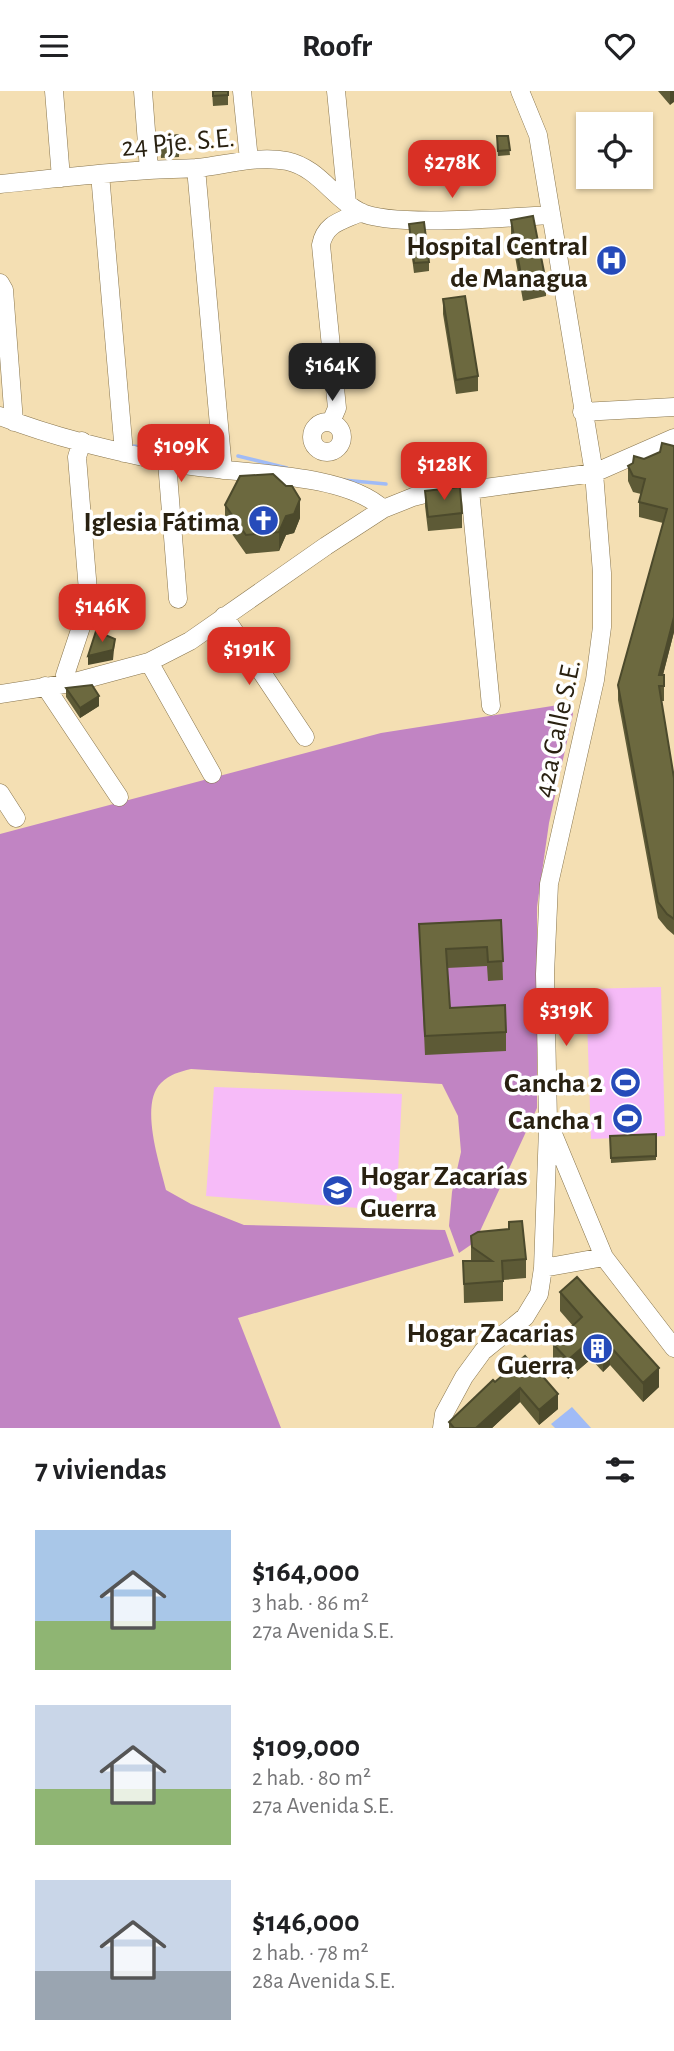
<!DOCTYPE html>
<html lang="es">
<meta charset="utf-8">
<style>
:root{--surface:#fff;--page:#f2f2f2;--text:#202124;--muted:#757577;--accent:#d93025}
body{margin:0;font-family:"Alegreya Sans",sans-serif;background:var(--page);color:var(--text);height:100vh;display:flex;flex-direction:column;font-size:26px;white-space:nowrap}
*{box-sizing:border-box;margin:0}
p{font-size:23px;color:var(--muted)}
.icon{flex:none;width:38px;height:38px;fill:none;stroke:currentColor;stroke-width:2;stroke-linecap:round;stroke-linejoin:round}
.map{position:relative;height:1337px;overflow:hidden}
.side{display:flex;flex-direction:column;background:var(--surface);flex:1}
.side>*{flex:none}
.buttons{position:absolute;left:576px;top:21px;display:grid;gap:14px}
.buttons a{display:grid;place-items:center;width:77px;height:77px;border-radius:0px;background:var(--surface);box-shadow:0 2px 5px #0004;font-size:35px}
.price{position:absolute;translate:-50% -60px;padding:0 16px;border-radius:14px;background:var(--accent);color:#fff;font-size:23px;line-height:46px;filter:drop-shadow(0 2px 4px #0008)}
.price::after{content:'';position:absolute;left:50%;top:42px;width:21px;height:16px;margin-left:-10px;background:inherit;clip-path:polygon(0 0,100% 0,50% 100%)}
.price.on{background:#222;color:#fff}
ul{padding:0;list-style:none}
li{display:flex;align-items:center;gap:21px;height:175px;padding:0 35px}
li span{display:grid;place-items:center;flex:none;width:196px;height:140px;border-radius:0px;color:#555}
li>.icon{margin-inline-start:auto}
span .icon{width:84px;height:84px;fill:#fffc;stroke-width:1}
li b{font-size:30px}
h2{display:flex;justify-content:space-between;align-items:center;height:84px;padding:0 35px;font-size:30px}
header{display:flex;justify-content:space-between;align-items:center;height:91px;padding:0 35px;background:var(--surface);font-size:32px;font-weight:700}
.map>svg:first-child{display:block}
.green{fill:#f6bbf8}
.forest{fill:#c184c3}
.water{fill:#a0bbf6}
.lines{fill:none;stroke-linecap:round;stroke-linejoin:round}
.stream{stroke:#a0bbf6;stroke-width:3.5}
.minor-casing{stroke:#88754d;stroke-width:19}
.minor{stroke:#fff;stroke-width:18}
.wall{fill:#5d5a36}
.shaded-wall{fill:#4c4a2c}
.building{fill:#6c693f;stroke:#4c4a2c;stroke-width:2}
.labels{text-anchor:middle;stroke-width:7;stroke-linejoin:round;paint-order:stroke}
.street-label{font-size:28px;fill:#292111;stroke:#fff}
.poi-label{font-size:28px;font-weight:bold;fill:#292111;stroke:#fff;text-anchor:end}
</style>
<header><svg class="icon" aria-label="menu" viewBox="0 0 24 24"><path d="M4 6h16M4 12h16M4 18h16"/></svg>Roofr<svg class="icon" aria-label="heart" viewBox="0 0 24 24"><path d="M12 20l-8-8c-3-5 5-10 8-4 3-6 11-1 8 4z"/></svg></header>
<div class="map">
<svg width="674" height="1337" viewBox="0 0 674 1337">
<rect width="100%" height="100%" fill="#f4dfb3"/>
<path class="green" d="M661,896L665,1045L591,1048L586,898Z
M214,996L402,1003L396,1120L206,1105Z"/>
<path class="forest" d="M571,612L573,623L549,732L537,816V1017L475,1151L459,1162L449,1135L452,1101L461,1061L458,1025L442,993L191,978C179,981 170,983 161,992C139,1013 160,1074 166,1099L191,1113L244,1134L445,1139L454,1165L238,1227L281,1337H0V743L381,642Z"/>
<path class="water" d="M572,1316L591,1337H555L551,1333Z"/>
<g class="lines">
<path class="stream" d="M132,355L209,362
M238,365L287,377
M343,389L386,393"/>
<defs>
<path id="minor" d="M54,0L61,87
M143,0L149,79
M242,0L249,69
M336,0L347,112
M520,0L538,44L594,382L602,482V536L595,589L549,793L545,883L548,1031L604,1166L674,1257
M196,77L223,379
M100,83L124,362
M0,93C50,88 99,82 149,79C165,78 181,78 197,77C226,74 258,64 287,70C319,77 333,107 360,121C392,137 510,126 551,124
M0,192L4,199L14,331
M582,321L674,316
M0,325C53,346 110,359 166,371C223,384 341,378 383,418
M331,331L337,317L321,154C325,132 342,130 361,121
M312 346a15 15 0 1 1 30 0a15 15 0 1 1-30 0Z
M167,371L178,508
M470,399L491,615
M224,525L305,646
M149,571L212,683
M65,584L89,512L77,366L82,350
M45,595L119,706
M0,603L71,592L149,571L190,550L326,455L383,418L413,406L437,400L470,399L594,382L674,347
M0,702L16,727
M543,1177L604,1166
M442,1337L444,1323L464,1286L483,1260L525,1226L539,1203L543,1177L548,1037"/>
</defs>
<use href="#minor" class="minor-casing"/>
<use href="#minor" class="minor"/>
</g>
<path class="wall" d="M212,0H228V14L213,15Z
M658,0H674L670,14Z
M497,45H508L510,64L498,65Z
M160,46L179,57V66L161,67Z
M511,129L546,191V205L523,210L511,143Z
M409,133L429,171V180L414,182L409,143Z
M443,208L478,285V300L456,303L443,223Z
M674,355V541L663,584H664V610H661L674,687V844L667,838L658,827L618,609V594L663,432L639,426V411L641,403L633,401L628,390V375Z
M425,400L462,422V437L428,440L425,415Z
M225,414L300,427L294,442L286,444L279,460L246,463L225,433Z
M66,597L99,615L80,627L66,606Z
M501,829L503,889L488,890L487,875L447,877L450,917L506,941V960L425,964L419,833Z
M656,1043V1069L611,1072L610,1045Z
M471,1145L526,1168V1187L503,1189V1210L464,1212L463,1170H471Z
M560,1201L659,1296L643,1311L610,1274L603,1281L591,1268L568,1288L553,1272V1253L573,1235L560,1220Z
M525,1265L558,1318L539,1334L520,1311L492,1337H449V1331Z"/>
<path class="shaded-wall" d="M670,0H674V11L670,14Z
M300,408V427L294,442L286,444L279,460V441L286,425Z
M674,526V541L660,595L659,584Z
M115,548L113,569L88,574V565Z
M99,605V615L80,627V617Z
M591,1249V1268L568,1288V1269Z
M610,1255V1274L603,1281V1262Z
M659,1277V1296L643,1311V1292Z
M520,1297V1311L492,1337H476Z
M558,1303V1318L539,1334V1319Z"/>
<path class="building" d="M213,0H228V4L213,5Z
M178,44L179,57H161L160,46Z
M497,45H508L510,59L498,60Z
M533,125L546,191L523,195L511,129Z
M424,131L429,171L414,172L409,133Z
M465,205L478,285L456,289L443,208Z
M662,352L674,355V526L659,584H664V595H659L674,687V828L667,823L658,811L618,594L667,418L639,411L645,388L633,385L628,375L633,372L634,365L644,368L660,361Z
M273,383L286,395H292L300,408L294,423L286,425L279,441L246,444L225,414L240,385Z
M460,396L462,422L428,426L425,400Z
M96,540L115,548L113,559L88,565Z
M92,594L99,605L80,617L66,597Z
M501,829L503,870L488,871L487,856L446,858L450,917L505,914L506,941L425,945L419,833Z
M656,1043V1065L611,1067L610,1045Z
M522,1130L526,1168L502,1170L503,1190L464,1193L463,1170H492L472,1156L471,1145L478,1141L509,1138V1131Z
M577,1186L659,1277L643,1292L610,1255L603,1262L591,1249L568,1269L553,1253L582,1226L560,1201Z
M525,1265L558,1303L539,1319L520,1297L476,1337H454L449,1331L493,1289L495,1291Z"/>
<defs>
<symbol id="hospital-disc" viewBox="-11 -11 22 22"><circle r="9.5" fill="#264bba" stroke="#fff"/><path d="M-5-5h3v3.5h4V-5h3V5h-3V1.5h-4V5h-3Z" fill="#fff"/></symbol>
<symbol id="church-disc" viewBox="-11 -11 22 22"><circle r="9.5" fill="#264bba" stroke="#fff"/><path d="M-1.2-6h2.4v3.5h3.3v2.4h-3.3V6h-2.4V-.1h-3.3v-2.4h3.3Z" fill="#fff"/></symbol>
<symbol id="stadium-disc" viewBox="-11 -11 22 22"><circle r="9.5" fill="#264bba" stroke="#fff"/><path d="M0-5a6.5 5 0 1 0 0 10a6.5 5 0 1 0 0-10ZM-3.5-1.8h7v3.6h-7Z" fill="#fff"/></symbol>
<symbol id="school-disc" viewBox="-11 -11 22 22"><circle r="9.5" fill="#264bba" stroke="#fff"/><path d="M0-5L7-2L0 1L-7-2ZM-4 1L0 2.5L4 1V4Q0 6-4 4Z" fill="#fff"/></symbol>
<symbol id="building-disc" viewBox="-11 -11 22 22"><circle r="9.5" fill="#264bba" stroke="#fff"/><path d="M-4-6H4V6H1V3H-1V6H-4ZM-2.5-4.3h1.7v1.8h-1.7ZM.8-4.3h1.7v1.8H.8ZM-2.5-1h1.7V.8h-1.7ZM.8-1h1.7V.8H.8Z" fill="#fff"/></symbol>
</defs>
<g fill-rule="evenodd">
<use href="#hospital-disc" x="594" y="152" width="35" height="35"/>
<use href="#church-disc" x="246" y="412" width="35" height="35"/>
<use href="#stadium-disc" x="608" y="974" width="35" height="35"/>
<use href="#stadium-disc" x="610" y="1010" width="35" height="35"/>
<use href="#school-disc" x="320" y="1082" width="35" height="35"/>
<use href="#building-disc" x="580" y="1240" width="35" height="35"/>
</g>
<g class="labels">
<g class="street-label">
<text transform="translate(178 50) rotate(-5)" y="10">24 Pje. S.E.</text>
<text transform="translate(556 637) rotate(-78)" y="10">42a Calle S.E.</text>
</g>
<g class="poi-label">
<text x="588" y="164">Hospital Central<tspan x="588" dy="32">de Managua</tspan></text>
<text x="240" y="440">Iglesia Fátima</text>
<text x="603" y="1001">Cancha 2</text>
<text x="604" y="1038">Cancha 1</text>
<text x="360" y="1094" text-anchor="start">Hogar Zacarías<tspan x="360" dy="32">Guerra</tspan></text>
<text x="574" y="1251">Hogar Zacarias<tspan x="574" dy="32">Guerra</tspan></text>
</g>
</g>
</svg>
<div class="buttons">
<a><svg class="icon" aria-label="locate" viewBox="0 0 24 24"><circle cx="12" cy="12" r="6"/><path d="M12 2v4M12 18v4M2 12h4M18 12h4"/></svg></a>
</div>
<b class="price" style="left:452px;top:109px">$278K</b>
<b class="price on" style="left:332px;top:312px">$164K</b>
<b class="price" style="left:181px;top:393px">$109K</b>
<b class="price" style="left:444px;top:411px">$128K</b>
<b class="price" style="left:102px;top:553px">$146K</b>
<b class="price" style="left:249px;top:596px">$191K</b>
<b class="price" style="left:566px;top:957px">$319K</b>
</div>
<section class="side">
<h2>7 viviendas<svg class="icon" aria-label="filters" viewBox="0 0 24 24"><path d="M4 7h16M4 17h16"/><circle cx="9" cy="7" r="2"/><circle cx="15" cy="17" r="2"/></svg></h2>
<ul>
<li><span style="background:linear-gradient(#a9c7e8 65%,#8fb573 0)"><svg class="icon" aria-label="home" viewBox="0 0 24 24"><path d="M3 11l9-7 9 7M6 9v11h12V9"/></svg></span><div><b>$164,000</b><p>3 hab. · 86 m²</p><p>27a Avenida S.E.</p></div></li>
<li><span style="background:linear-gradient(#c9d6e8 60%,#8fb573 0)"><svg class="icon" aria-label="home" viewBox="0 0 24 24"><path d="M3 11l9-7 9 7M6 9v11h12V9"/></svg></span><div><b>$109,000</b><p>2 hab. · 80 m²</p><p>27a Avenida S.E.</p></div></li>
<li><span style="background:linear-gradient(#c9d6e8 65%,#9aa5b1 0)"><svg class="icon" aria-label="home" viewBox="0 0 24 24"><path d="M3 11l9-7 9 7M6 9v11h12V9"/></svg></span><div><b>$146,000</b><p>2 hab. · 78 m²</p><p>28a Avenida S.E.</p></div></li>
</ul>
</section>
